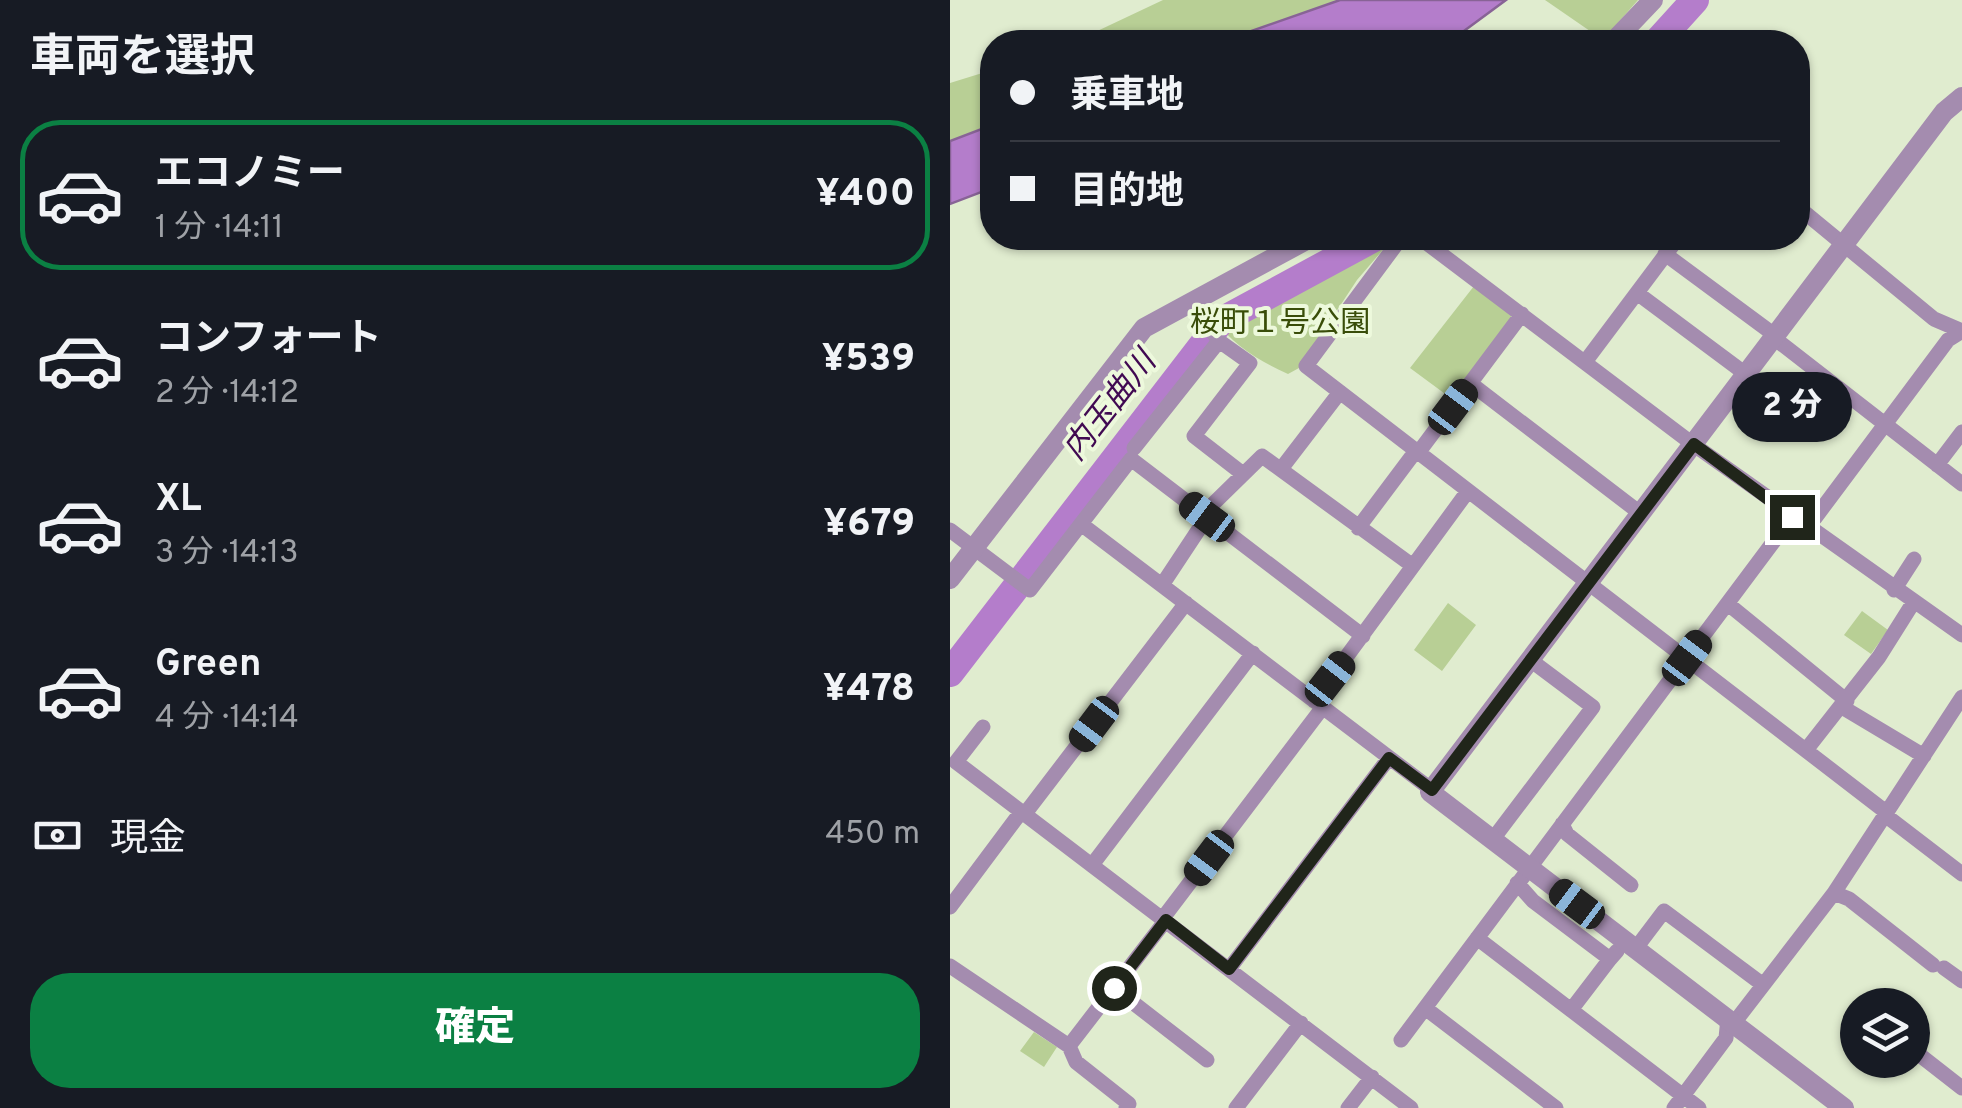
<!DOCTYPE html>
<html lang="ja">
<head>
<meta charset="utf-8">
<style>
  body { margin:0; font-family:Overpass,"Noto Sans JP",sans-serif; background:#20242c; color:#f1f3f6; height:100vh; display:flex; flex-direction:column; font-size:38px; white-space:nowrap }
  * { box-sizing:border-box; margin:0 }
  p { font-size:32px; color:#9ea1a6 }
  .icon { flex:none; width:55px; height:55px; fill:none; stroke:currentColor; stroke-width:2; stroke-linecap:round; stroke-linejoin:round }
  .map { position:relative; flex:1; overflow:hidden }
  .sheet { display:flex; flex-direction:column; background:#171b24; width:950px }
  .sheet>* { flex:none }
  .guide { position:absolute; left:30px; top:30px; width:830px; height:220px; border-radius:40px; box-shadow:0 2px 8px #0004; display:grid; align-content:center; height:220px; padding:0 30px; background:#171b24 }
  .fabs { position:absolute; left:890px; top:988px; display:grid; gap:20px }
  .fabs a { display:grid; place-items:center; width:90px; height:90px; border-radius:50%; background:#171b24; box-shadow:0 2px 8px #0004; font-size:50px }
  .end { position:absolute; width:45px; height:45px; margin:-22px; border:12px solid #20251a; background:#fff; box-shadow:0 0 0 5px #fff }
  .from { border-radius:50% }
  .bubble { position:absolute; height:70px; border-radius:35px; background:#171b24; box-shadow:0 2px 8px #0004; font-size:32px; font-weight:800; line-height:70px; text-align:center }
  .car { position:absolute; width:30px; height:60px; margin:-30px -15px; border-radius:12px; box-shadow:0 0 8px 2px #0007; background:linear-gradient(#222 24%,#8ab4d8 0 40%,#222 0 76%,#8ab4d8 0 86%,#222 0) }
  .guide b { display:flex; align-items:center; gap:35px; height:95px; font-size:38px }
  .guide b+b { border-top:2px solid #363941 }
  .guide i { width:25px; height:25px; background:#f1f3f6 }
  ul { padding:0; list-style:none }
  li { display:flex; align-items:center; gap:30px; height:150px; margin:0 20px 15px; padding:0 10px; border:5px solid transparent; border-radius:40px }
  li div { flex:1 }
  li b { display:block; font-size:38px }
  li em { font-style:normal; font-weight:800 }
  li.selected { border-color:#0b8043 }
  li>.icon { width:90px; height:90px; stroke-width:1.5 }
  h2 { padding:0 30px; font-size:45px; line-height:120px }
  .pay { display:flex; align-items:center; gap:25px; height:110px; padding:0 30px; font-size:38px }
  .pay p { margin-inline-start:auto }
  .cta { display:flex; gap:20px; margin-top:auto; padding:20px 30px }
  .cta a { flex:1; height:115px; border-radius:40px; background:#0b8043; color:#fff; font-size:40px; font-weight:800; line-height:115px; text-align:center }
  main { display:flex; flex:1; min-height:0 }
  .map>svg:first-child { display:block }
</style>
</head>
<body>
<main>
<section class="sheet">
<h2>車両を選択</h2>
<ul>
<li class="selected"><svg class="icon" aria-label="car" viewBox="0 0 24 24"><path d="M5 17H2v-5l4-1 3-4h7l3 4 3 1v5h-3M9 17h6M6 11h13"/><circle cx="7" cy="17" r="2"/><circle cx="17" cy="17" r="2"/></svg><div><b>エコノミー</b><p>1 分 · 14:11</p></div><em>¥400</em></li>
<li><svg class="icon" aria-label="car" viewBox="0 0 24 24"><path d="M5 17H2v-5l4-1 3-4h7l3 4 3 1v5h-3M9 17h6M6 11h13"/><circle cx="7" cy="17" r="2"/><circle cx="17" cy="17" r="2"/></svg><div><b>コンフォート</b><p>2 分 · 14:12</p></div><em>¥539</em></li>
<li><svg class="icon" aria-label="car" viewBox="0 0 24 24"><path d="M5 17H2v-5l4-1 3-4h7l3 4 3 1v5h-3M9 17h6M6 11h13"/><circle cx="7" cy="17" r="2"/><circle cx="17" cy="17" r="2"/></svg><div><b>XL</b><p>3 分 · 14:13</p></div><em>¥679</em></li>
<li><svg class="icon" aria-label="car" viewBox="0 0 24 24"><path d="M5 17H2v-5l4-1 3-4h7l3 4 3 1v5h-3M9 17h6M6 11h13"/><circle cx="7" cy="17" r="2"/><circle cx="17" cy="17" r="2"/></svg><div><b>Green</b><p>4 分 · 14:14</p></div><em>¥478</em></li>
</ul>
<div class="pay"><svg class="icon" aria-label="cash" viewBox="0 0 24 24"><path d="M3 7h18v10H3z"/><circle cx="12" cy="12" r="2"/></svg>現金<p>450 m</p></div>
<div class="cta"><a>確定</a></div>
</section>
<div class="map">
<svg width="1012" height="1108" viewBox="0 0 1012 1108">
  <rect width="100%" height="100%" fill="#e0eccf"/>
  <!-- green -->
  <path fill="#b8cf95" d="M213 0H392L275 42H124Z
    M595 0H688L653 40Z
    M42 70V127L0 142V83Z
    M405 238H443L407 280 349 368 338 374C309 361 283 345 264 319L265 311 349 271Z
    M524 286 561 313 562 321 502 399 460 368Z
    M498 603 526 625 492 671 464 650Z
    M912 611 938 630 921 654 894 635Z
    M84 1032 107 1047 94 1067 70 1051Z"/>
  <!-- water -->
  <path fill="#b47dcb" stroke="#886396" stroke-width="2.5" d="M390 0H556L499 42H270Z
    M42 125V188L0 204V141Z"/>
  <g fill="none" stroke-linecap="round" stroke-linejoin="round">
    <!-- river -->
    <path stroke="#b47dcb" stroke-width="28" d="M707 42 745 0
      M0 673 271 321 424 238"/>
    <!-- minor -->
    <path stroke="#a48caf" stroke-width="15" d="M848 207 984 319 1012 331
      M451 238 356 366 936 812
      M470 238 744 445 1012 635
      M715 254 826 336
      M687 293 797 375
      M241 302 269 341 300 363 244 436 293 474
      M824 338 1012 484
      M635 362 728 238
      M520 383 690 513
      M184 448 269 341
      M468 453 572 314
      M987 465 1012 432
      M331 469 390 392
      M865 518 998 340 1012 331
      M131 524 482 790
      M408 528 465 452
      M0 530 80 590 181 459 257 517 264 503 312 456 463 566
      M214 582 257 517 413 636
      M944 590 964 559
      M778 604 897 701
      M364 701 518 491
      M892 707 974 756
      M33 727 6 762 461 1108
      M856 750 929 657 963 603
      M74 815 236 603
      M935 815 1012 874
      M612 824 617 834 681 885
      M543 839 643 707 579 659
      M142 865 303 653
      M567 883 583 901 660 959 667 951
      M884 893 899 899 983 965
      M0 907 71 812
      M213 918 373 707
      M527 938 621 1010 660 959
      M686 948 714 911 812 984
      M0 966 119 1046
      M994 968 1012 981
      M279 969 439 758
      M164 988 257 1060
      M475 1008 606 1108
      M621 1010 749 1108
      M784 1023 884 893 1012 697
      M451 1040 842 517
      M962 1049 1012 1088
      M176 1108 179 1104 126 1062 119 1046 216 920
      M286 1108 351 1023
      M398 1108 422 1077
      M724 1108 776 1038 778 1018"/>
    <!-- tertiary -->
    <path stroke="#a48caf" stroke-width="20" d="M663 42 703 0
      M0 579 194 328 360 238
      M894 1108 480 792 994 112 1012 97"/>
  </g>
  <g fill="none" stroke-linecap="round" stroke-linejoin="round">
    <!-- route -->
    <path stroke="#20251a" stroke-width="12" d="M164 988 216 920 279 969 439 758 482 790 744 444 842 517"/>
  </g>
  <g text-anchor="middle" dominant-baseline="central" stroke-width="8" stroke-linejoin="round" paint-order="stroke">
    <!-- park labels -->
    <g font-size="30" fill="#394d09" stroke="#edf9dc">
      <text x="330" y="324">桜町１号公園</text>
    </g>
    <!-- water labels -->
    <g font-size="32" font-style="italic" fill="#410a52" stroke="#edf9dc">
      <text transform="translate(161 407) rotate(-52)">内玉曲川</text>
    </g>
  </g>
</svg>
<div class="fabs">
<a><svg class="icon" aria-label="layers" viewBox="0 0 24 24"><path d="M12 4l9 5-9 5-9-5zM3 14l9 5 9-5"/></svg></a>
</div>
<i class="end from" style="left:164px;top:988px"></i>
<i class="end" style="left:842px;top:517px"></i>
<div class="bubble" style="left:782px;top:372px;width:120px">2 分</div>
<i class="car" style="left:503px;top:407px;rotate:37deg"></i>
<i class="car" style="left:257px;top:517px;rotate:307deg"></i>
<i class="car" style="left:737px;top:658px;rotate:37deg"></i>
<i class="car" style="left:380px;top:679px;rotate:38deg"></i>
<i class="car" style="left:144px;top:724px;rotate:217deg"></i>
<i class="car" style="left:259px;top:858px;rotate:217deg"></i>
<i class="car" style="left:627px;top:904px;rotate:307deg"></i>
<div class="guide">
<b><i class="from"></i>乗車地</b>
<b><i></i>目的地</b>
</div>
</div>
</main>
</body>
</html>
